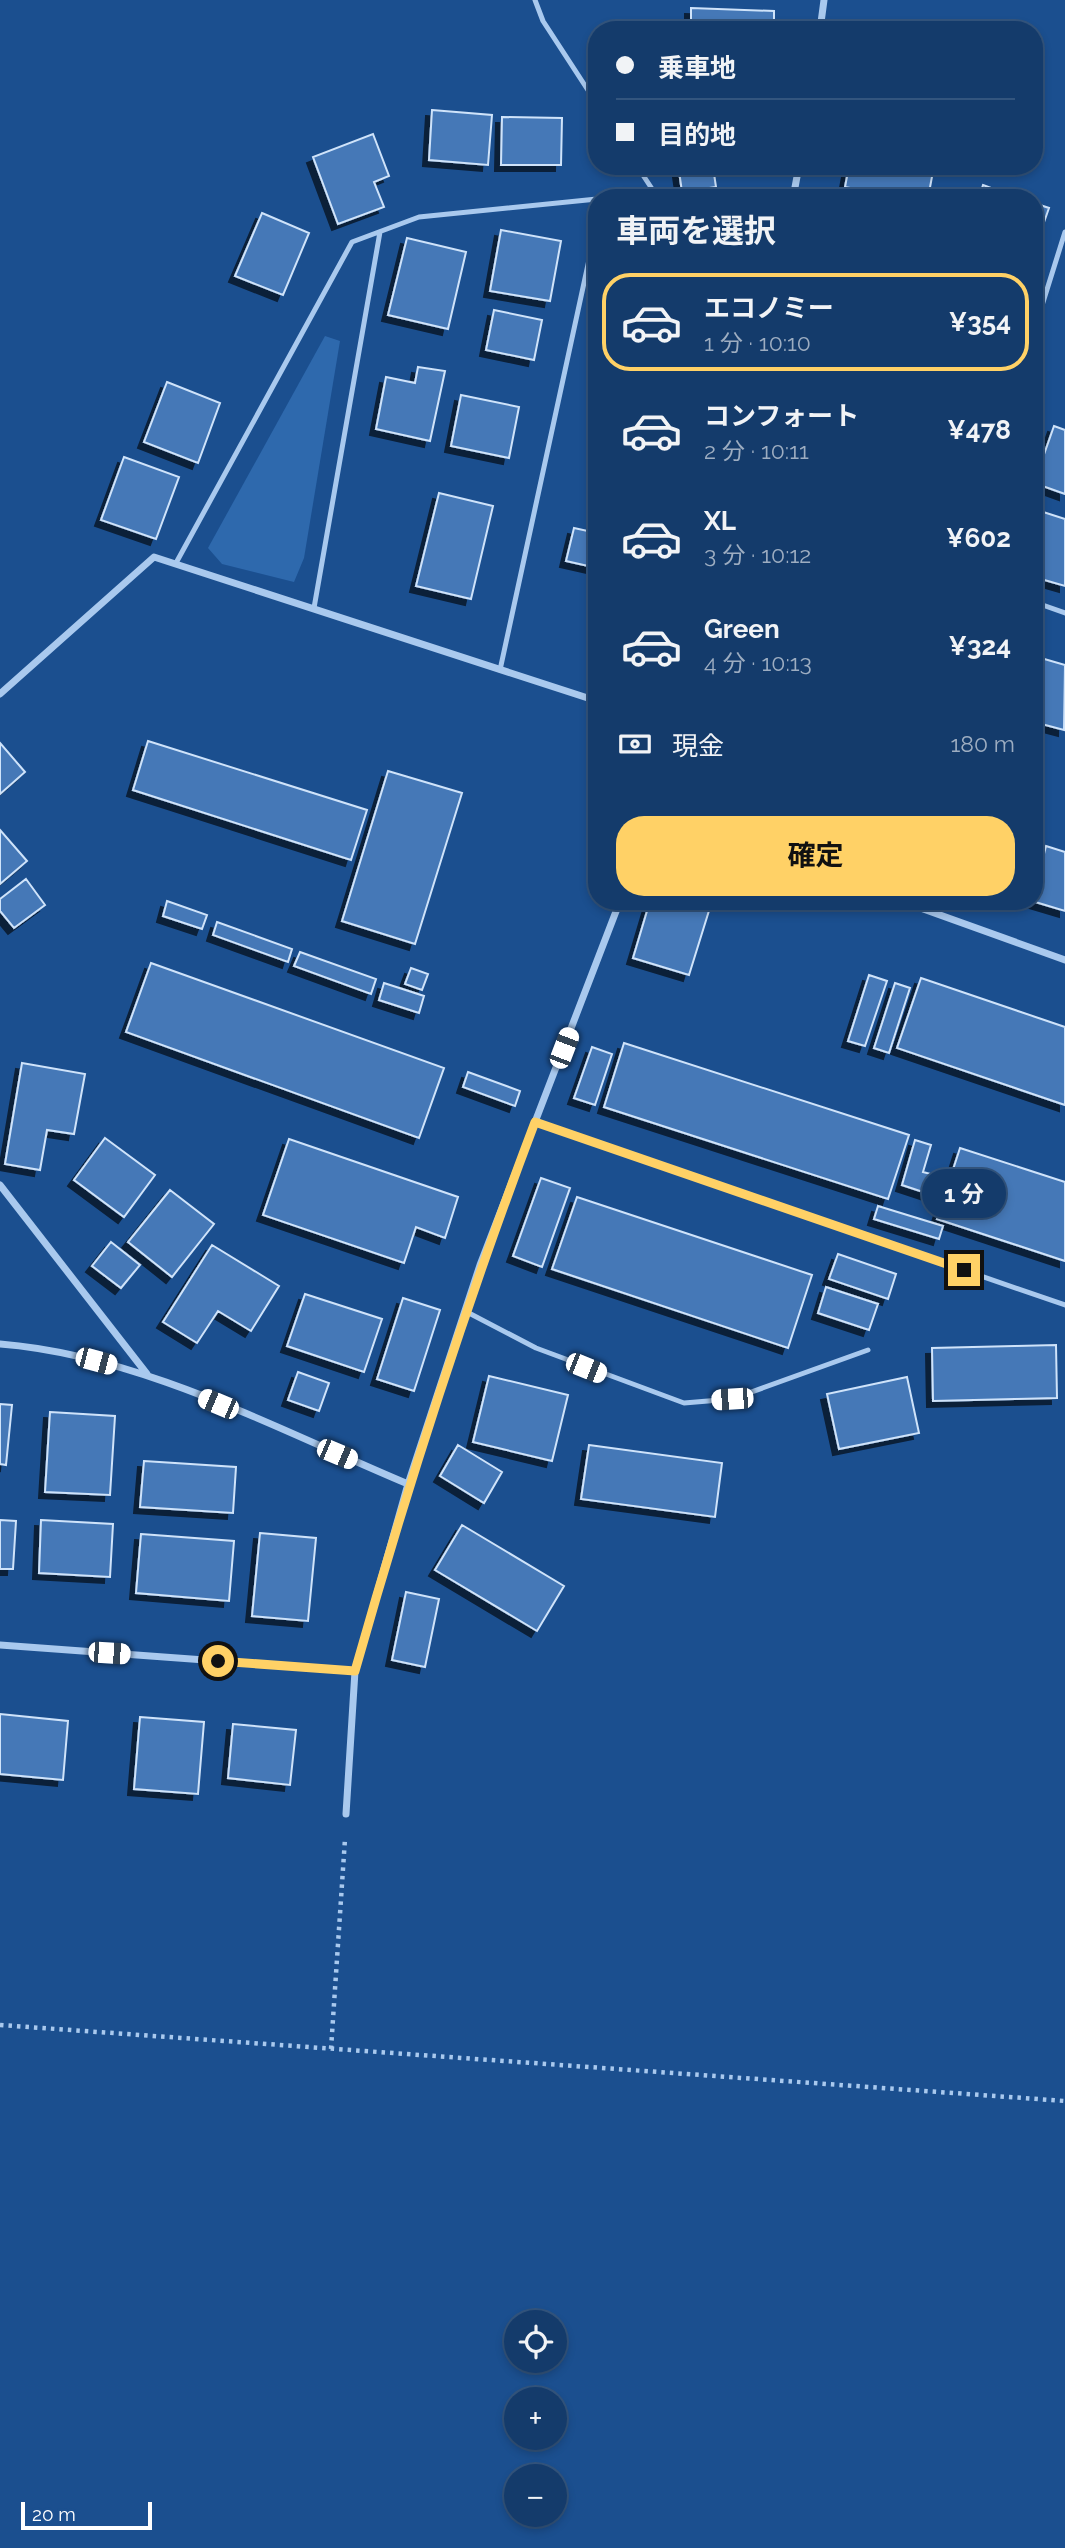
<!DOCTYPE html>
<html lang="ja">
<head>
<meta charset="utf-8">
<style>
  body { margin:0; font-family:Raleway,"Noto Sans JP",sans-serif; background:#1d4271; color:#f1f3f6; height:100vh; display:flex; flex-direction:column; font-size:26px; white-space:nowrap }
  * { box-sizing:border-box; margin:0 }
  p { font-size:23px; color:#9dadc1 }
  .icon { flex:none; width:38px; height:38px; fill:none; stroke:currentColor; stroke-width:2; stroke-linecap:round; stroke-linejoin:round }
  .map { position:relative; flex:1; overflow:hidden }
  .sheet { position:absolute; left:588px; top:189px; width:455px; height:721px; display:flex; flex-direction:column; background:#143b6b; border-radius:28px; box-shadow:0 4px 10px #0003,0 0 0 2px #33557e }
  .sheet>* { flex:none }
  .guide { position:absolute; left:588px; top:21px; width:455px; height:154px; border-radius:28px; box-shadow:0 4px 10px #0003,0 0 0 2px #33557e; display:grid; align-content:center; height:154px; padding:0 28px; background:#143b6b }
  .buttons { position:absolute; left:504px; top:2310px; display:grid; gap:14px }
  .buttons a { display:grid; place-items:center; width:63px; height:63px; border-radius:50%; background:#143b6b; box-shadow:0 4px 10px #0003,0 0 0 2px #33557e; font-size:35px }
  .scale { position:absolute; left:21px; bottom:18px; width:131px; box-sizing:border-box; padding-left:7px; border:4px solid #fff; border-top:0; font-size:19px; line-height:24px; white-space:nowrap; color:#fff; -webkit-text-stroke:5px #1b4f8f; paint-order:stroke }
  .end { position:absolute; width:32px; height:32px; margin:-16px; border:9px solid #ffd166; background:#111; box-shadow:0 0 0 4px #111 }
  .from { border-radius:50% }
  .bubble { position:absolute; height:49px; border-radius:24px; background:#143b6b; box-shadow:0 4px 10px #0003,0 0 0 2px #33557e; font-size:23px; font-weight:700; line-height:49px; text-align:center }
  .car { position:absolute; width:21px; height:42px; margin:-21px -10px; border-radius:9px; box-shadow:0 0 5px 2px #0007; background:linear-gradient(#fff 24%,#345 0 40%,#fff 0 76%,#345 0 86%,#fff 0) }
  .guide b { display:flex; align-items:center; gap:24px; height:66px; font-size:26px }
  .guide b+b { border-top:2px solid #33557e }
  .guide i { width:18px; height:18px; background:#f1f3f6 }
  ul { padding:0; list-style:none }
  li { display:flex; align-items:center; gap:21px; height:98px; margin:0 14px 10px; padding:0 14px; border:4px solid transparent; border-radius:28px }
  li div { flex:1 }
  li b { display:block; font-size:26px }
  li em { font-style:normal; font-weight:700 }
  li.selected { border-color:#ffd166 }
  li>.icon { width:63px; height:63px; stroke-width:1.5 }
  h2 { padding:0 28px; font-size:32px; line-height:84px }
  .pay { display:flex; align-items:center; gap:18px; height:77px; padding:0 28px; font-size:26px }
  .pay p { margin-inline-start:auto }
  .button { display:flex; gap:14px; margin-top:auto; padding:14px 28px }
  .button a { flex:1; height:80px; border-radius:28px; background:#ffd166; color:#111; font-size:28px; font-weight:700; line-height:80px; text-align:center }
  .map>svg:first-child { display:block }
</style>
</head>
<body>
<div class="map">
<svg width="1065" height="2548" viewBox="0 0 1065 2548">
  <defs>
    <filter id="shadow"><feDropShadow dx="-6" dy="6" stdDeviation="0" flood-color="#0009"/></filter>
  </defs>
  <rect width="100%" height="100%" fill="#1b4f8f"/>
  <!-- green -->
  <path fill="#2e69ad" d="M325 336 340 341 304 558 294 582 222 564 208 548Z"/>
  <!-- building -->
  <path fill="#4478b7" stroke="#cfe3fa" stroke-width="2" filter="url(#shadow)" d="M691 8 774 11V30H691Z
    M432 110 492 115 488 165 429 160Z
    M502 117 562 118 561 165H501Z
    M373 134 389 176 374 182 384 207 338 224 313 157Z
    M849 166H934L928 198H903L845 187Z
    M713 167 716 187 682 192 679 171Z
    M983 185 1018 198H979Z
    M1034 203 1049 208 1034 251Z
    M262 213 309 233 283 295 235 276Z
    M501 230 561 241 550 301 490 291Z
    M407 238 466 252 448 329 388 315Z
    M494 310 542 320 534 360 486 350Z
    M418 367 445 371 430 441 376 429 386 377 415 383Z
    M167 382 220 403 198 463 144 442Z
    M461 395 519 407 509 458 451 446Z
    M1054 426 1065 430V494L1034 483Z
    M124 457 179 477 156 539 101 520Z
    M439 493 493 506 471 599 416 586Z
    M1037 510 1065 519V586L1034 577Z
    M574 528 597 533V568L566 561Z
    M1034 656 1065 665 1064 730 1034 722Z
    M148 741 367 810 351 860 133 790Z
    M0 743 25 772 0 794Z
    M388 771 462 793 415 944 342 921Z
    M0 830 27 861 0 884Z
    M1046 846 1065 852V911L1032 901Z
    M26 879 45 905 14 928 0 911V899Z
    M167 901 207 915 202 929 163 916Z
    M650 901H712L689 975 633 958Z
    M217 922 292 949 288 962 213 935Z
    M300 952 376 979 371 994 294 966Z
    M151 963 444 1068 419 1138 126 1032Z
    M411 968 428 974 422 990 405 984Z
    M869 975 887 981 865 1046 848 1041Z
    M921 978 1065 1027V1105L897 1048Z
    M384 983 424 996 419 1013 379 1000Z
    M895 983 910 988 889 1053 874 1048Z
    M624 1043 909 1135 888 1199 604 1107Z
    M592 1047 612 1054 595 1105 574 1098Z
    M22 1063 85 1074 74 1134 47 1130 40 1170 5 1164Z
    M468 1072 520 1091 515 1106 463 1087Z
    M105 1138 155 1175 124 1217 74 1180Z
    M289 1139 458 1197 445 1238 416 1227 404 1263 263 1215Z
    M915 1140 931 1145 923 1172 938 1176 932 1195 902 1185Z
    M960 1148 1065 1182V1261L937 1219Z
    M541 1178 570 1188 542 1267 513 1256Z
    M170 1190 214 1224 172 1277 128 1242Z
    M577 1197 812 1275 788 1348 552 1269Z
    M878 1206 943 1226 939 1239 874 1219Z
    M111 1242 140 1265 121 1288 92 1266Z
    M212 1245 279 1286 251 1331 218 1311 197 1343 163 1322Z
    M838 1254 896 1274 888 1299 829 1279Z
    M826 1287 878 1304 869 1330 818 1313Z
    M305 1294 382 1319 364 1372 287 1346Z
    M403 1298 440 1310 414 1391 377 1379Z
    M1056 1345 1057 1398 933 1401 932 1348Z
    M298 1372 329 1383 319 1411 288 1400Z
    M489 1376 568 1395 552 1461 473 1442Z
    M907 1377 919 1433 839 1449 827 1394Z
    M0 1404 12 1405 6 1465 0 1464Z
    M50 1412 115 1416 110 1495 45 1492Z
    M458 1445 502 1472 484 1503 440 1476Z
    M589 1445 722 1463 715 1517 581 1499Z
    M144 1461 236 1467 233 1513 140 1507Z
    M0 1520 16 1521 13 1569H0Z
    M41 1520 113 1524 110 1577 39 1573Z
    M462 1525 564 1586 537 1631 435 1570Z
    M260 1533 316 1538 308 1621 252 1616Z
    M141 1534 234 1541 229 1601 136 1593Z
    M406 1592 439 1599 425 1667 392 1660Z
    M0 1714 68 1721 63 1780 0 1774Z
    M140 1717 204 1722 198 1794 134 1789Z
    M233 1724 296 1730 290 1785 228 1778Z"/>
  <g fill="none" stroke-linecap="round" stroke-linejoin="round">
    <!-- path -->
    <path stroke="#a9c9ee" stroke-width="4.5" stroke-dasharray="3.5 5" stroke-linecap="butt" d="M0 2025 1065 2101
      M331 2049 345 1839"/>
    <!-- lane -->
    <path stroke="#a9c9ee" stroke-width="5" d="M535 0 543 21 597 104
      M637 166 658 198
      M611 198 655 193
      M1034 331 1065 232
      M176 563 352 242 419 217 597 199
      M1034 602 1065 613
      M314 608 380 232
      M500 670 597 223
      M535 1122 1065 1305
      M465 1311 536 1348 684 1403 732 1399 868 1350"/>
    <!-- street -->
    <path stroke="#a9c9ee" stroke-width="7" d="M820 30 824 0
      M793 198 799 166
      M0 694 154 557 597 701
      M901 901 1065 960
      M0 1185 147 1374
      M0 1344C140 1355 279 1430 408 1484
      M0 1645 355 1671
      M346 1814 355 1671 408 1484 480 1265 620 901"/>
  </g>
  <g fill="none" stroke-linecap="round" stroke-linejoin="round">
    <!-- route -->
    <path stroke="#ffd166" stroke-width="9" d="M218 1661 355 1671C408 1484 466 1304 535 1122L964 1270"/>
  </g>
</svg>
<div class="buttons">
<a><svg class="icon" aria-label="locate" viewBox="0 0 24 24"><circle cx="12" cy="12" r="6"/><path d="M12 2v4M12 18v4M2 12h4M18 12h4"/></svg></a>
<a>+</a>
<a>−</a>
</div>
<div class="scale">20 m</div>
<i class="end from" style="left:218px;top:1661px"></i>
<i class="end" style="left:964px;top:1270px"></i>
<div class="bubble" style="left:922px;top:1169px;width:84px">1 分</div>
<i class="car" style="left:564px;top:1048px;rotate:21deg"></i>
<i class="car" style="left:96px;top:1361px;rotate:105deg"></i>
<i class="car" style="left:586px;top:1368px;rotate:112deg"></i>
<i class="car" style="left:732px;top:1399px;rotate:266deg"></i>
<i class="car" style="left:218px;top:1404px;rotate:293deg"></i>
<i class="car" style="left:337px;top:1454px;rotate:113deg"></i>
<i class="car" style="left:109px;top:1653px;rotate:94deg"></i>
<div class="guide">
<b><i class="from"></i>乗車地</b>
<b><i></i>目的地</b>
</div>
<section class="sheet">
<h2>車両を選択</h2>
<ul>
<li class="selected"><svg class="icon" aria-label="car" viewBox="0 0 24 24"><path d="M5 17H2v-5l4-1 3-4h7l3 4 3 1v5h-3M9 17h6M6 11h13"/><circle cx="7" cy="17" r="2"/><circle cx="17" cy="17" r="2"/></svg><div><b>エコノミー</b><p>1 分 · 10:10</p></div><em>¥354</em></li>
<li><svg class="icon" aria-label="car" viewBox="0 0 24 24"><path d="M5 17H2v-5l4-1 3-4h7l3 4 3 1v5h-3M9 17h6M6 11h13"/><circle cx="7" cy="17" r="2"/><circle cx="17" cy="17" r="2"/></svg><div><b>コンフォート</b><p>2 分 · 10:11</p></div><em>¥478</em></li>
<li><svg class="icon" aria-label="car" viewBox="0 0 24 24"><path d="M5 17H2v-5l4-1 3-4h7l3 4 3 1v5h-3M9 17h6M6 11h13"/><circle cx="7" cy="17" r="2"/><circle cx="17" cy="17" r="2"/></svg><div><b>XL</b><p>3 分 · 10:12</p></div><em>¥602</em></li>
<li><svg class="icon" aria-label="car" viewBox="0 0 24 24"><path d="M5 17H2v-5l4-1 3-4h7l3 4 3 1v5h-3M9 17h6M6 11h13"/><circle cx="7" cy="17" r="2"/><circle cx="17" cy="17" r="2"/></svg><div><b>Green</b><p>4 分 · 10:13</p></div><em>¥324</em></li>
</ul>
<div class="pay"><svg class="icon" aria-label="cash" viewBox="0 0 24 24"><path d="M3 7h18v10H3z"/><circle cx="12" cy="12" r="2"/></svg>現金<p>180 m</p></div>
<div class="button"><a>確定</a></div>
</section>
</div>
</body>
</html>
